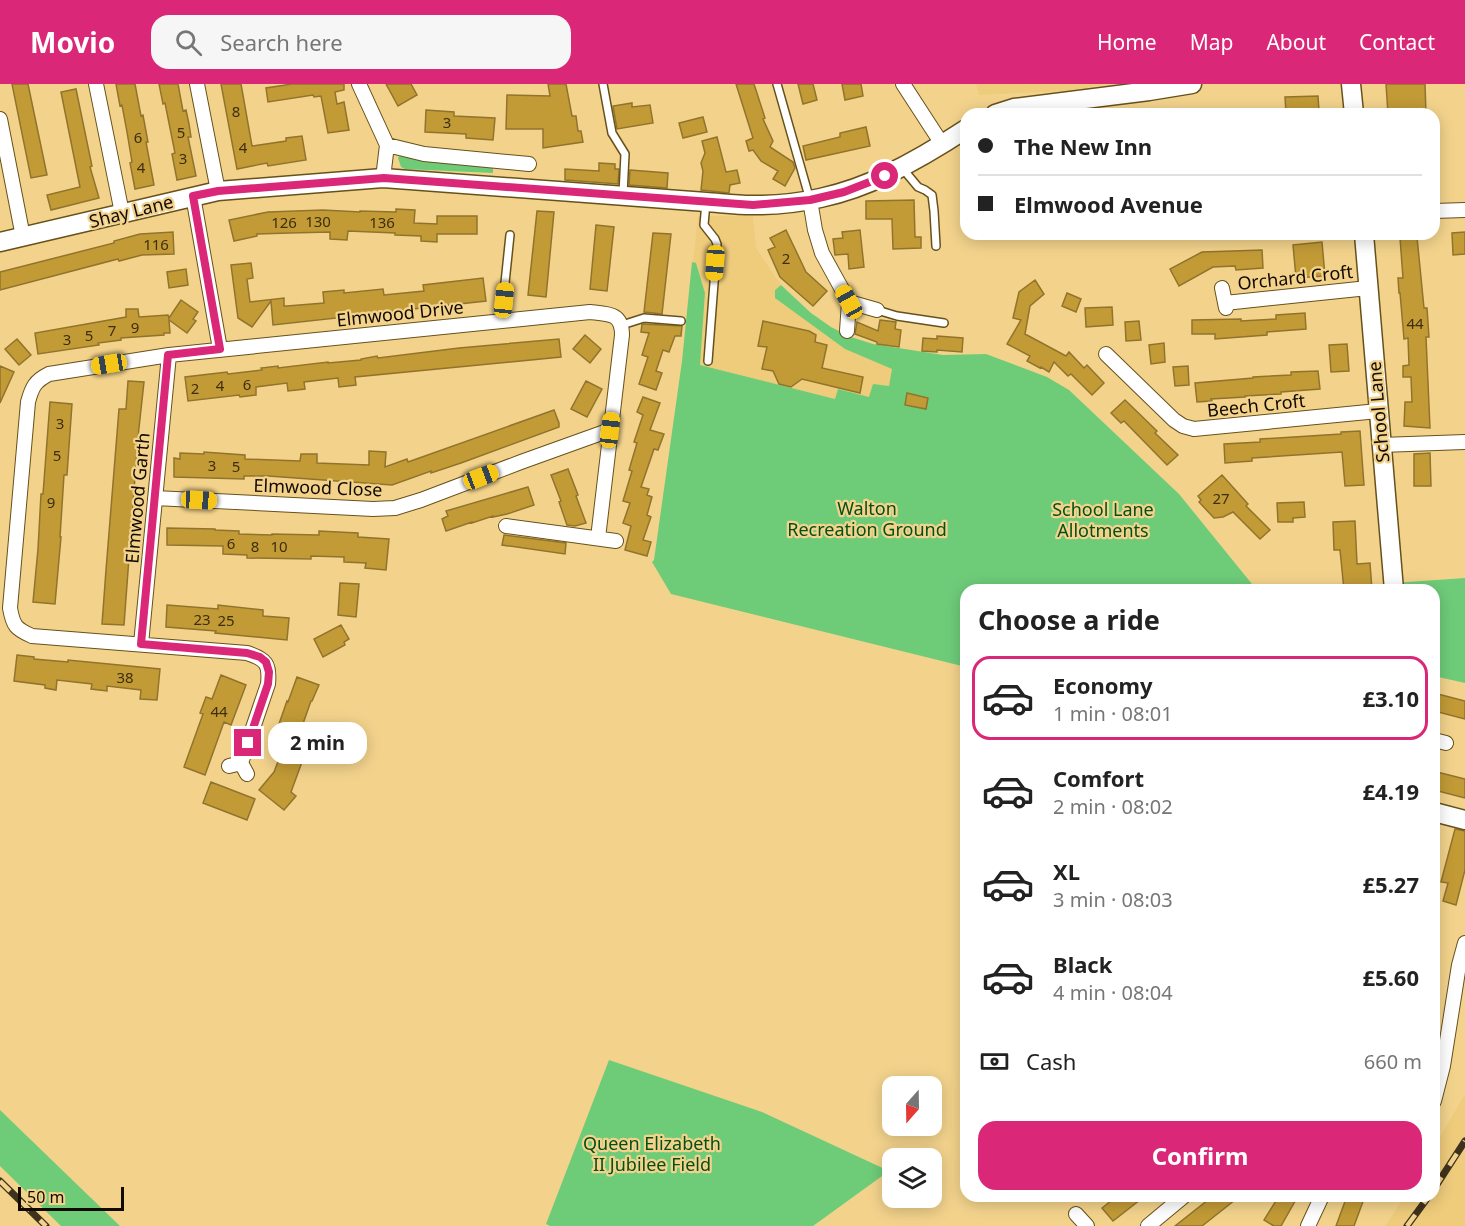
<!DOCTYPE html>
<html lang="en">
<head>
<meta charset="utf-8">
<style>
  body { margin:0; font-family:"Noto Sans",sans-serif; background:#f6f6f6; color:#222; height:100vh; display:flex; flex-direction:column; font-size:22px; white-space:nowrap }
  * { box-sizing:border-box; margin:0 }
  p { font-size:20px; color:#767676 }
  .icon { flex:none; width:33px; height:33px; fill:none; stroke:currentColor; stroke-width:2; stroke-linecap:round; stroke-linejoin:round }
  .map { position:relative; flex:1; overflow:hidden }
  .side { position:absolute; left:960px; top:500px; width:480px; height:618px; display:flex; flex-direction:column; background:#fff; border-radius:18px; box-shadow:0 3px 15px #0003 }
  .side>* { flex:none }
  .top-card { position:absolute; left:960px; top:24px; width:480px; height:132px; border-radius:18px; box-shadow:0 3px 15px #0003; display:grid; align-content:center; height:132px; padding:0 18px; background:#fff }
  .needle { width:39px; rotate:200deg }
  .controls { position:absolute; left:882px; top:992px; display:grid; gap:12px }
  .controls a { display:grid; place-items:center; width:60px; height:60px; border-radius:12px; background:#fff; box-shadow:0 3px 15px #0003; font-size:30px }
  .scale { position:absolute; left:18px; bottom:15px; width:106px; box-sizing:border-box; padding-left:6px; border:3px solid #120a00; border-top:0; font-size:16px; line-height:21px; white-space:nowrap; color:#120a00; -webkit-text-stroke:4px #f3d38c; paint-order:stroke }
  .end { position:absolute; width:27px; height:27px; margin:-14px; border:8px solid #db2777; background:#fff; box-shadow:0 0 0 3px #fff }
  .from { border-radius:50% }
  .bubble { position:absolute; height:42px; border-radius:18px; background:#fff; box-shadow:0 3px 15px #0003; font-size:20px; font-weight:700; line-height:42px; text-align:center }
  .car { position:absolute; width:18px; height:36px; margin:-18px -9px; border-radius:8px; box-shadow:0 0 4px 2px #0007; background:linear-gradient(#f5c518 24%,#345 0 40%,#f5c518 0 76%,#345 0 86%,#f5c518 0) }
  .top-card b { display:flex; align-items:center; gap:21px; height:57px; font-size:22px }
  .top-card b+b { border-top:2px solid #e0e0e0 }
  .top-card i { width:15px; height:15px; background:#222 }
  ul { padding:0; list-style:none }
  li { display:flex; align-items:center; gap:18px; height:84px; margin:0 12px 9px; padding:0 6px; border:3px solid transparent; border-radius:18px }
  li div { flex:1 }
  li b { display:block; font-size:22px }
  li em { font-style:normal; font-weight:700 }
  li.selected { border-color:#db2777 }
  li>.icon { width:54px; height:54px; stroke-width:1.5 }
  h2 { padding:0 18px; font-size:27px; line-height:72px }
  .pay { display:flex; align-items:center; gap:15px; height:66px; padding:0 18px; font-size:22px }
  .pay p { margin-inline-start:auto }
  .action { display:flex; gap:12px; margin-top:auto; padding:12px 18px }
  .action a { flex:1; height:69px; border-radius:18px; background:#db2777; color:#fff; font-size:24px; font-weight:700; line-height:69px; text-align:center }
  header { display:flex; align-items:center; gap:36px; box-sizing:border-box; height:84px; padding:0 30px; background:#db2777; color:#fff }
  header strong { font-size:28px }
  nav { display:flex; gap:33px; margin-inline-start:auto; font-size:21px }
  .search { width:420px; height:54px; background:#f6f6f6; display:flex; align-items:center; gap:15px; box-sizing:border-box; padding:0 21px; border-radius:18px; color:#767676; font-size:22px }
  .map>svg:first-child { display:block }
</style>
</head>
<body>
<header>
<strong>Movio</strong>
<div class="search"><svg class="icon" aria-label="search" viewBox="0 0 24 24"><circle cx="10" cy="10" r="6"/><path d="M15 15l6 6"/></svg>Search here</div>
<nav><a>Home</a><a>Map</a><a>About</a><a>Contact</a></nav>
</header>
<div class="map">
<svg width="1465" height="1142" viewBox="0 0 1465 1142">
  <rect width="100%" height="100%" fill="#f3d38c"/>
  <!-- built -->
  <path fill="#efcc7c" d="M976 0H1107L1067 7 979 11Z
    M698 132H753L756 164 781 201 775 206 845 265 893 285 889 303 870 313 835 315 700 281 705 209 693 178Z
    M1465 1010V1142H1385L1405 1112H1434V1063Z"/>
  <!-- green -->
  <path fill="#6ecc79" d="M400 71 493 82V89L405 85 401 83 398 74Z
    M692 178 696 179 705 209 700 281 835 315 838 305 869 313 873 300 889 302 892 285 845 265 775 214V206L781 201 811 229 831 243 851 253 873 260 943 271 986 270 1047 293 1069 306 1179 410 1256 505 966 506V583L671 510 652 478 654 476 682 277Z
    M1465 494V599L1434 592V506L1394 505 1393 499Z
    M609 976 762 1028 889 1087 813 1142H550L546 1140Z
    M0 1026 120 1142H61L0 1082Z"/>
  <!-- building -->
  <path fill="#c29b37" stroke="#91742c" stroke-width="1.5" d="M12 0H28L47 91 31 94Z
    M116 0H135L141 32 143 31 148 58H146L154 101 135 105 130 79 132 78 127 48 122 21 120 22Z
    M159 0H178L183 27 186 26 189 40 191 53H188L196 92 177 96 172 70 175 69 165 19 163 20Z
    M221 0H241L252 62 286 57V54L302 52 306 76 268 82 267 79 237 85Z
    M292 0H344V6L335 8 337 20 344 18 349 46 328 49 321 12 314 13 313 11 268 18 266 4Z
    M386 0H411L417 11 398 22Z
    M548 0H566L572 32H576L578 47H581L583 58 543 64V45H506L507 11 550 12Z
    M736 0H754L765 34 763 35 773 57 770 63 793 78 795 84 785 102 773 95 778 87 761 77 753 66 749 67 746 57 753 54Z
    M798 0H813L817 16 803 20Z
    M842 0H861L863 12 845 16Z
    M1386 0H1425L1426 30H1388Z
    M76 5 92 82 90 83 99 114 51 126 47 111 80 103 61 8Z
    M1318 12 1319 27 1314 28V30H1299V28L1286 29 1285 13Z
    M632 19V23L650 21 653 39 617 45 613 22Z
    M426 26 454 28V32L495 34 493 56 466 54V50L425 48Z
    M703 33 707 48 683 54 679 39Z
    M866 43 870 62 806 76 803 62 840 53V49Z
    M717 53 726 88 737 86 740 99 730 101 729 109 701 106 703 87 701 79 705 69 702 57Z
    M599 79 615 80V85H619L618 100 565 96V85L599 87Z
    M630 86 668 89 667 104 629 101Z
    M914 116 915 153H921V164L893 165 892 135H866V117Z
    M396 125 415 126 414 139 437 140V132H477V150H437V158L421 157V152L395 151V149L348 147 347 156 330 155V148L290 149 257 150V152L234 157 229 136 268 128 323 126 360 128V127L396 128Z
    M537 127 554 128 546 213 528 211Z
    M596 141 614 143 607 207 590 205Z
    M786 146 806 188 827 207 813 222 780 193 768 166 775 163 770 154Z
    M860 146 864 183 849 185 848 170 835 171 833 155 843 154 842 148Z
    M173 148 174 170 142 171 119 177 118 175 0 206V188L114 159V157L140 150Z
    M1465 148V170L1453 171 1452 149Z
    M653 149 671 150 662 230 644 228Z
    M1417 153 1424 224H1427L1429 253H1426L1430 344 1404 342 1405 318H1412L1411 293H1403V282L1409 281 1408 254 1404 255 1400 209H1399L1398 194H1403L1400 154Z
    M1322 158 1325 192 1296 194 1293 161Z
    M1262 166 1263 184 1236 186 1235 182 1213 183 1179 202 1170 185 1202 168Z
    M251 179 253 194 247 195 250 218 284 214V222H287L324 219 323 208 344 206V209L383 205 384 211 424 207 423 201 483 194 486 217 386 228V230L370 232 345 234V233L273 241 271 217 252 243 238 234 231 181Z
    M186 185 188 201 169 204 167 188Z
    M1035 196 1044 210 1030 222 1025 250 1066 272 1069 268 1084 284 1087 281 1104 299 1092 311 1071 290 1068 292 1054 278 1049 288 1041 283 1040 284 1027 277 1030 272 1007 260 1021 236 1013 234 1019 208Z
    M1067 209 1081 215 1076 228 1062 222Z
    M181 216 198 228 193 235 196 237 187 249 169 236 170 249H164V251L121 254V256L98 259 99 261 38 270 35 249 126 233V225H138L139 233 168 231 169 234Z
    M1112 223 1113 241 1086 243 1085 224Z
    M1305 229 1306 245 1267 248V251L1215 255V250H1192V236L1241 235V237L1276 235V231Z
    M880 236 896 238 895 245 901 246 899 263 877 260V258L855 250 857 238 878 247Z
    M763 237 809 247 816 251 815 258 827 261 822 284 863 293 860 309 802 295 791 303 779 300 773 287 762 285 767 263 758 262Z
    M1139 237 1141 256 1126 257 1125 238Z
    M642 240 682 242 681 252H675L669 268 663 266 656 287 662 289 656 306 639 300 648 273 642 271 649 249 641 248Z
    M585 251 601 265 590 279 573 265Z
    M937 252 963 254 962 268 937 266V268L922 267 923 254 937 255Z
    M17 255 31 271 19 281 5 265Z
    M559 255 561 273 355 293 356 301 339 303 338 294 304 298 305 305 288 307 287 299 256 303V311L240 313 239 311 188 317 185 293 227 288 228 290 262 286 261 284 278 282V284L328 278V279L361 276V275L377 272 378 274 459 264Z
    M1164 259 1165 278 1151 280 1149 261Z
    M1347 260 1349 287 1331 288 1329 261Z
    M0 282 14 288 0 319Z
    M1188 282 1189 301 1175 302 1173 283Z
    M1318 287 1320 305 1281 308V310L1245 312V313L1211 315 1212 317 1197 318 1195 299 1253 294V293L1291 291V288Z
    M128 297 144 298 138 353 124 541 102 540 106 486 119 325H126Z
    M586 297 602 305 587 333 571 325Z
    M907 309 928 314 926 325 905 321Z
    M643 313 660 319 650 346 664 350 658 366 654 365 641 403 649 405 647 411 652 413 647 431 651 433 643 456 651 458 647 472 625 466 631 442 623 439 630 419 623 417 632 387 629 386 637 359 634 358 643 331 637 328Z
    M1125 316 1157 347 1155 349 1178 371 1167 381 1124 337 1121 339 1111 329Z
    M50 318 72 320 67 391H64L60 453H61L55 520 33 518 38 465 41 410H43Z
    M554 326 559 339V343L461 379 431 389V387L392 401 268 392H244V395L174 393V374L180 375V369L204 370V368L245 371V375L300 377 301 370H317V379L369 381V367L386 368 385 383 407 375 408 378Z
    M1360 347 1364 401 1345 402 1342 368 1252 374V377L1225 379 1224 360 1260 358V355L1341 350V348Z
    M1430 369 1431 402H1414V370Z
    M568 385 578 411 576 412 586 439 575 442 567 441 559 418 561 417 551 391Z
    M1222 391 1248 420 1246 422 1270 446 1260 455 1233 428 1223 433 1214 434 1199 418 1201 416 1198 412Z
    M528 403 534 421 507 430 493 433V432L472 439V438L446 447 442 435 448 432 446 427Z
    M1304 418 1305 433 1293 434V438H1278L1277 419Z
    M1355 437 1357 480 1370 479 1372 506H1344L1340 466H1334L1333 438Z
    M167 444 215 445V446L239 447V450L272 451V450L319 451V447L358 449V453L389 455 386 486 365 484 366 479 344 478V473L311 472V475L247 474V471L223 470V462L167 461Z
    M504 451 566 459 565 470 502 461Z
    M340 499 359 500 356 533 338 531Z
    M167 521 218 525V521L263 526V532L289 534 287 556 215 549 216 547 166 543Z
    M341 541 349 555 344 558 345 561 323 573 314 555Z
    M17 571 34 573V575L68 578V576L160 585 157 616 140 615 141 606 107 602V607L91 605 92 600 57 596 56 606 45 604V601L14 597Z
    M221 591 246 601 231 641 224 638 205 691 184 683 203 630 200 629 206 613 212 615Z
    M297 593 319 601 312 617H311L293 668 272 660 287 617 288 618Z
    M1434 609 1465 617V635L1434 627Z
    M281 670 302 678 291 708 296 712 284 726 259 706 274 688Z
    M1437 688 1465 695V714L1434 706Z
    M211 698 255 715 247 736 203 719Z
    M1455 745 1465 747V786L1456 821 1443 817 1448 799 1441 798Z
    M1117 1112H1145L1113 1137 1102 1124Z
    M1213 1112H1240L1202 1142H1175Z
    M1279 1112H1298L1281 1142H1274L1264 1136Z
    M1347 1112H1365L1354 1142H1336Z"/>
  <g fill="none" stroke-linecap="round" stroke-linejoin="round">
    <defs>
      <path id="lane" d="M603 0 612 49 625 70 623 110
        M777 0 810 116
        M903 85 918 103 925 106 932 111 934 127 936 162
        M706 118 704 141 715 155 717 160 708 277
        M877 226 897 232 944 239
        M501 237 510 151
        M622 241 644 234 681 237"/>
      <path id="street" d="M96 0 122 129
        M197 0 218 107
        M359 0 387 61 383 94
        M903 0 942 60
        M0 35 23 153
        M387 61 424 70 529 80
        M193 112 220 265
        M810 116 815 146 822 169 849 218
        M1434 127 1465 126
        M1222 204 1226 224
        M1225 219 1368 204
        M847 247 849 218 877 226
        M1106 270 1174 336 1183 342 1194 345 1378 327
        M1381 361 1465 358
        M155 414 373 425 395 424 421 416 521 378 610 346
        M506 442 616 457
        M141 560 169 271
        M1434 656 1446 659
        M241 679 268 600C270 580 266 575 247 569L32 552C16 545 13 542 10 524L28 318C32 303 35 297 49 290L169 271 590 228C609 230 622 229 622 251L598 454
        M229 682 241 679 247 690
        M1434 1017 1443 982 1459 881 1465 859
        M1076 1130 1087 1142
        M1148 1142 1184 1112
        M1308 1142 1322 1112"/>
      <path id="secondary" d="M1351 0 1354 30
        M995 30 1014 24 1149 7 1192 0
        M1364 150 1394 506
        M0 158 218 107 383 94 706 118C721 119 736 121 752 121 797 122 846 111 886 91 913 78 940 62 966 45
        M1434 728 1465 736"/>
    </defs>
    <!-- lane casing -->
    <use href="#lane" stroke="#67511b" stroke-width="10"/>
    <!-- street casing -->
    <use href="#street" stroke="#67511b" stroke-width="16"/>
    <!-- secondary casing -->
    <use href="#secondary" stroke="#67511b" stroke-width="21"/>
    <!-- lane -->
    <use href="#lane" stroke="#fff" stroke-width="7"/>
    <!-- street -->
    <use href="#street" stroke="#fff" stroke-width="14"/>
    <!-- secondary -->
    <use href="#secondary" stroke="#fff" stroke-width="18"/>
    <defs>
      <path id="rail" d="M0 1097 46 1142
        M1434 1105 1465 1057
        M1407 1142 1429 1112"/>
    </defs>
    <!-- rail casing -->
    <use href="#rail" stroke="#3f321c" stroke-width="7"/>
    <!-- rail -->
    <use href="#rail" stroke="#f3d38c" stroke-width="4.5" stroke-dasharray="14" stroke-linecap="butt"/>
  </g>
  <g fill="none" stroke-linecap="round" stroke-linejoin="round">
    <!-- route -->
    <path stroke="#db2777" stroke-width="8" d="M248 659 268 600 269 588 266 578 260 573 247 569 141 560 168 271 220 265 193 112 218 107 384 94 753 121 810 116 844 108 885 92"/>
  </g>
  <g text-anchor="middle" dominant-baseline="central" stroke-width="4.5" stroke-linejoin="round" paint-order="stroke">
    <!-- number labels -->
    <g font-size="15" fill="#3e2e0e">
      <text x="236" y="27">8</text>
      <text x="447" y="38">3</text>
      <text x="181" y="48">5</text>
      <text x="138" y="53">6</text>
      <text x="243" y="63">4</text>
      <text x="183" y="74">3</text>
      <text x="141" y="83">4</text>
      <text x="318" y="137">130</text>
      <text x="284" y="138">126</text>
      <text x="382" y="138">136</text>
      <text x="156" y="160">116</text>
      <text x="786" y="174">2</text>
      <text x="1415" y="239">44</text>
      <text x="135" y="243">9</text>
      <text x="112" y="246">7</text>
      <text x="89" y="251">5</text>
      <text x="67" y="255">3</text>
      <text x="247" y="300">6</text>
      <text x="220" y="301">4</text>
      <text x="195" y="304">2</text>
      <text x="60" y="339">3</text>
      <text x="57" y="371">5</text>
      <text x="212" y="381">3</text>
      <text x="236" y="382">5</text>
      <text x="1221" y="414">27</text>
      <text x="51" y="418">9</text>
      <text x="231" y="459">6</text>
      <text x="255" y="462">8</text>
      <text x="279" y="462">10</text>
      <text x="202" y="535">23</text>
      <text x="226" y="536">25</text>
      <text x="125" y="593">38</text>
      <text x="219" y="627">44</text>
    </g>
    <!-- street labels -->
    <g font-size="18" fill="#120a00" stroke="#f3d38c">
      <text transform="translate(131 127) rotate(-14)">Shay Lane</text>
      <text transform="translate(1295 193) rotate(-6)">Orchard Croft</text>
      <text transform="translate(400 229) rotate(-6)">Elmwood Drive</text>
      <text transform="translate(1256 321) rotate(-6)">Beech Croft</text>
      <text transform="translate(1378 328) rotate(-95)">School Lane</text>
      <text transform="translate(318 403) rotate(2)">Elmwood Close</text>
      <text transform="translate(137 414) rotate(-85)">Elmwood Garth</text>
    </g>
    <!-- park labels -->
    <g font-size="18" fill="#034f17" stroke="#f3d38c">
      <text x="867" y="424">Walton<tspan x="867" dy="21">Recreation Ground</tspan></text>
      <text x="1103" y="425">School Lane<tspan x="1103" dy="21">Allotments</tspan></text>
      <text x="652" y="1059">Queen Elizabeth<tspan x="652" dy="21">II Jubilee Field</tspan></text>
    </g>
  </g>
</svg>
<div class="controls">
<a><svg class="needle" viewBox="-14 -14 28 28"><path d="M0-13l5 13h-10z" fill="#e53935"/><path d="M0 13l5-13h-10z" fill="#767676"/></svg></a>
<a><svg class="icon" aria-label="layers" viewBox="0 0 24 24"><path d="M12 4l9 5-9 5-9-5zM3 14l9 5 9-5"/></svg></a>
</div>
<div class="scale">50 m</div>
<i class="end from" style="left:885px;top:92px"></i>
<i class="end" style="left:248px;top:659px"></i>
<div class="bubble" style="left:268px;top:638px;width:99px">2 min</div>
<i class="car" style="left:715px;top:179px;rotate:184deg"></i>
<i class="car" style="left:504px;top:216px;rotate:6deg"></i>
<i class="car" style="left:849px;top:218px;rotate:331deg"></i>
<i class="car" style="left:109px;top:280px;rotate:261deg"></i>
<i class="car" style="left:610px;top:346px;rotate:7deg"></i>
<i class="car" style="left:481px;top:393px;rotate:69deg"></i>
<i class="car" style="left:199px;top:416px;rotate:93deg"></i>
<div class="top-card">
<b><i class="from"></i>The New Inn</b>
<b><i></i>Elmwood Avenue</b>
</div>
<section class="side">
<h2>Choose a ride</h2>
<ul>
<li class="selected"><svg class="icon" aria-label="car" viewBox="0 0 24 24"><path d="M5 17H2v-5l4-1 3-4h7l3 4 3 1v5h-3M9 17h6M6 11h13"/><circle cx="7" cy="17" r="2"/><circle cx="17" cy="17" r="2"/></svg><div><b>Economy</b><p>1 min · 08:01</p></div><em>£3.10</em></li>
<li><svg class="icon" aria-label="car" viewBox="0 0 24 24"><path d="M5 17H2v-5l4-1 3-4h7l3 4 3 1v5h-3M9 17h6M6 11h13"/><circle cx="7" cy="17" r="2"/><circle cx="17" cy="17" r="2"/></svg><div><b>Comfort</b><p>2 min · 08:02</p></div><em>£4.19</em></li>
<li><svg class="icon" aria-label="car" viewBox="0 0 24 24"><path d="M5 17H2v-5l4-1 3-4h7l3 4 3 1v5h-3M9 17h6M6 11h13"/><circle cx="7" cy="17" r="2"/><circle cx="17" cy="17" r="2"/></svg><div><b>XL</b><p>3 min · 08:03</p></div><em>£5.27</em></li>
<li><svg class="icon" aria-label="car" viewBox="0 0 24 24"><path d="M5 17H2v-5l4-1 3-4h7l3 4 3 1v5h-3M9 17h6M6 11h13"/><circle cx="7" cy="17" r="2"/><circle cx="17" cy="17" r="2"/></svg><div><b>Black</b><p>4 min · 08:04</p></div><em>£5.60</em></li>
</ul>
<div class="pay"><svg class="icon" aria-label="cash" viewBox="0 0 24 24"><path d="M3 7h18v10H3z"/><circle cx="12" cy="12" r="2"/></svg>Cash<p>660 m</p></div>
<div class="action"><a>Confirm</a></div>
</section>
</div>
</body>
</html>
